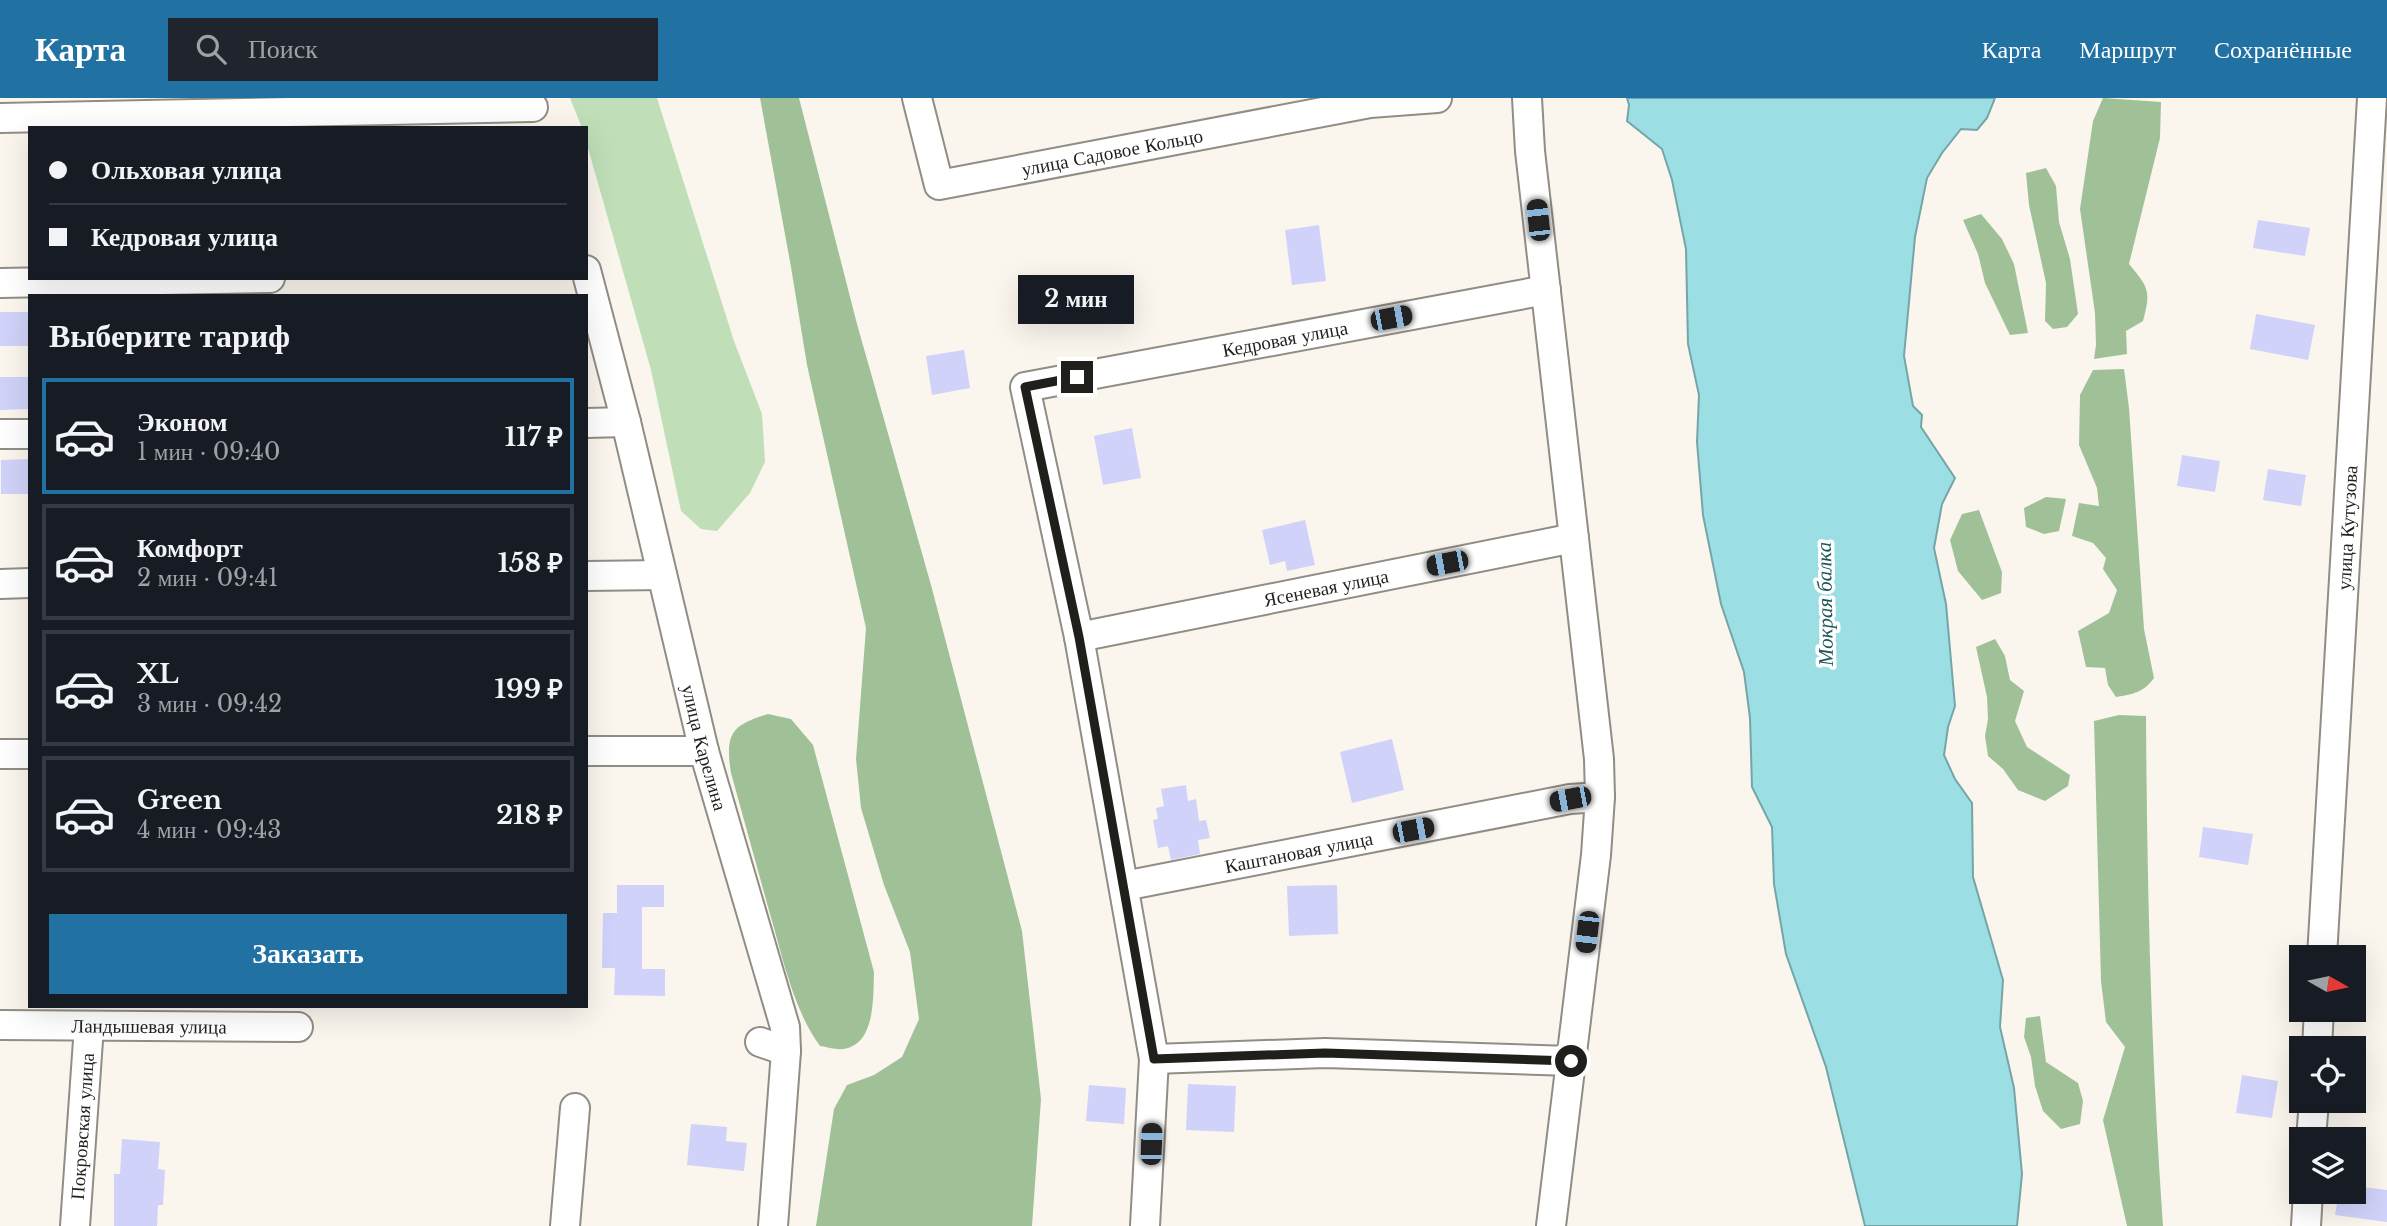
<!DOCTYPE html>
<html lang="ru">
<head>
<meta charset="utf-8">
<style>
  body { margin:0; font-family:"Libre Baskerville",serif; background:#20242c; color:#f1f3f6; height:100vh; display:flex; flex-direction:column; font-size:26px; white-space:nowrap }
  * { box-sizing:border-box; margin:0 }
  p { font-size:23px; color:#9ea1a6 }
  .icon { flex:none; width:38px; height:38px; fill:none; stroke:currentColor; stroke-width:2; stroke-linecap:round; stroke-linejoin:round }
  .map { position:relative; flex:1; overflow:hidden }
  .panel { position:absolute; left:28px; top:196px; width:560px; height:714px; display:flex; flex-direction:column; background:#171b24; border-radius:0px; box-shadow:0 7px 28px #0002 }
  .panel>* { flex:none }
  .banner { position:absolute; left:28px; top:28px; width:560px; height:154px; border-radius:0px; box-shadow:0 7px 28px #0002; display:grid; align-content:center; height:154px; padding:0 21px; background:#171b24 }
  .needle { width:46px; rotate:99deg }
  .buttons { position:absolute; left:2289px; top:847px; display:grid; gap:14px }
  .buttons a { display:grid; place-items:center; width:77px; height:77px; border-radius:0px; background:#171b24; box-shadow:0 7px 28px #0002; font-size:35px }
  .end { position:absolute; width:32px; height:32px; margin:-16px; border:9px solid #211f1c; background:#fff; box-shadow:0 0 0 4px #fff }
  .from { border-radius:50% }
  .bubble { position:absolute; height:49px; border-radius:0px; background:#171b24; box-shadow:0 7px 28px #0002; font-size:23px; font-weight:800; line-height:49px; text-align:center }
  .car { position:absolute; width:21px; height:42px; margin:-21px -10px; border-radius:9px; box-shadow:0 0 5px 2px #0007; background:linear-gradient(#222 24%,#8ab4d8 0 40%,#222 0 76%,#8ab4d8 0 86%,#222 0) }
  .banner b { display:flex; align-items:center; gap:24px; height:66px; font-size:26px }
  .banner b+b { border-top:2px solid #363941 }
  .banner i { width:18px; height:18px; background:#f1f3f6 }
  ul { padding:0; list-style:none }
  li { display:flex; align-items:center; gap:21px; height:116px; margin:0 14px 10px; padding:0 7px; border:4px solid #363941; border-radius:0px }
  li div { flex:1 }
  li b { display:block; font-size:26px }
  li em { font-style:normal; font-weight:800 }
  li.on { border-color:#2171a3 }
  li>.icon { width:63px; height:63px; stroke-width:1.5 }
  h2 { padding:0 21px; font-size:32px; line-height:84px }
  .primary-button { display:flex; gap:14px; margin-top:auto; padding:14px 21px }
  .primary-button a { flex:1; height:80px; border-radius:0px; background:#2171a3; color:#fff; font-size:28px; font-weight:800; line-height:80px; text-align:center }
  header { display:flex; align-items:center; gap:42px; box-sizing:border-box; height:98px; padding:0 35px; background:#2171a3; color:#fff }
  header strong { font-size:33px }
  nav { display:flex; gap:38px; margin-inline-start:auto; font-size:24px }
  .search { width:490px; height:63px; background:#20242c; display:flex; align-items:center; gap:18px; box-sizing:border-box; padding:0 24px; border-radius:0px; color:#9ea1a6; font-size:26px }
  .map>svg:first-child { display:block }
</style>
</head>
<body>
<header>
<strong>Карта</strong>
<div class="search"><svg class="icon" aria-label="search" viewBox="0 0 24 24"><circle cx="10" cy="10" r="6"/><path d="M15 15l6 6"/></svg>Поиск</div>
<nav><a>Карта</a><a>Маршрут</a><a>Сохранённые</a></nav>
</header>
<div class="map">
<svg width="2387" height="1128" viewBox="0 0 2387 1128">
  <rect width="100%" height="100%" fill="#faf6ee"/>
  <!-- green -->
  <path fill="#c0dfb8" d="M570 0H657L734 243 762 316 765 364 750 395 717 433 701 431 681 413 651 272 586 43V30H582Z"/>
  <!-- forest -->
  <path fill="#a0c197" d="M760 0H799L857 226 931 487 1022 833 1041 1001 1032 1128H816L834 1011 847 987 874 977 902 959 919 921 910 854 884 787 861 710 856 661 866 530 807 267 791 169Z
    M2103 0 2161 4 2160 40 2129 166C2149 190 2151 193 2143 223L2126 233 2127 256 2094 261 2096 247 2095 215 2080 111 2093 23Z
    M2046 70 2056 88 2059 124 2070 161 2078 216 2067 229 2053 231 2045 223 2046 185 2029 107 2026 75Z
    M1981 116 2002 141 2014 166 2028 235 2010 237 1985 185 1978 156 1963 122Z
    M2124 271 2129 310 2144 531 2154 580C2143 595 2133 596 2116 599L2108 587 2105 570 2086 569 2078 533 2109 515 2117 492 2103 471 2106 460 2093 445 2072 438 2079 405 2099 408 2097 390 2079 347 2080 297 2093 272Z
    M2046 399 2066 401 2059 433 2044 436 2026 429 2024 410Z
    M1979 412 2002 474 2001 495 1982 502 1958 473 1950 442 1962 416Z
    M1995 541 2005 558 2010 582 2024 593 2015 623 2027 649 2070 677 2068 688 2045 703 2018 692 2003 671 1988 658 1985 638 1988 621 1987 599 1976 549Z
    M768 616 791 621 813 647 874 874C873 898 876 947 843 951 836 952 827 949 820 948 793 911 783 860 770 816 757 769 744 722 731 675 725 636 731 627 768 616Z
    M2119 617 2146 618C2147 788 2151 958 2163 1128H2127L2103 1022 2125 949 2106 924 2101 883 2094 623Z
    M2040 918 2046 964 2078 985 2083 1003 2080 1026 2061 1031 2043 1013 2035 988 2031 959 2024 939 2026 920Z"/>
  <!-- water -->
  <path fill="#9bdee3" stroke="#76a5a7" stroke-width="2" d="M1627 0H1995L1987 20 1977 32 1961 31 1942 55 1927 80 1915 139 1904 258 1913 308 1922 317 1921 329 1955 380 1942 406 1934 450 1946 506 1955 608 1948 629 1944 657 1955 681 1972 705 1973 779 2003 882 2000 929 2014 990 2022 1076 2017 1128H1865L1826 969 1786 856 1774 786 1772 729 1752 689 1750 620 1744 574 1721 506 1703 417 1697 344 1699 297 1688 246 1686 151 1672 82 1662 51 1627 23 1629 7Z"/>
  <!-- building -->
  <path fill="#d0d2f9" d="M2258 122 2310 130 2305 158 2253 150Z
    M1319 127 1326 183 1292 187 1285 132Z
    M0 214H30V248H0Z
    M2256 216 2315 227 2308 262 2250 251Z
    M964 252 970 290 932 297 926 258Z
    M0 279H30V311L0 312Z
    M1132 330 1141 380 1103 387 1094 338Z
    M2182 357 2220 363 2215 394 2177 388Z
    M30 361V396H1V362Z
    M2268 371 2306 377 2301 408 2263 402Z
    M1305 422 1315 467 1287 473 1285 463 1270 467 1262 432Z
    M1392 641 1404 692 1352 705 1340 654Z
    M1186 687 1188 703 1196 701 1199 723 1206 722 1210 740 1198 742 1200 756 1171 762 1168 748 1158 750 1153 722 1158 721 1156 710 1164 708 1161 691Z
    M2203 729 2253 736 2248 767 2199 759Z
    M617 787H664V809H642V871H665V898L614 897 615 870H602L603 815H617Z
    M1337 787 1338 836 1289 838 1287 788Z
    M2242 977 2278 983 2272 1020 2236 1015Z
    M1188 986 1236 988 1234 1034 1186 1032Z
    M1089 987 1126 990 1124 1026 1086 1023Z
    M691 1026 727 1029 726 1043 747 1045 744 1073 687 1067Z
    M122 1041 160 1044 158 1071 165 1072 163 1107H158L157 1128H114V1076H120Z
    M2354 1088 2387 1092V1124L2335 1117 2339 1094H2354Z"/>
  <g fill="none" stroke-linecap="round" stroke-linejoin="round">
    <defs>
      <g id="minor">
        <path id="s1" d="M917 0 939 87 1370 5 1437 0"/>
        <path d="M1527 0 1530 53 1599 661 1600 699 1596 757 1551 1128"/>
        <path d="M0 20 533 9"/>
        <path id="s2" d="M586 172 626 324 704 653 785 929 786 953 773 1128"/>
        <path d="M0 185 270 180"/>
        <path d="M586 325 626 324"/>
        <path d="M0 336H30"/>
        <path d="M586 478 662 477"/>
        <path d="M0 486 30 485"/>
        <path id="s3" d="M1079 539 1574 440"/>
        <path d="M586 653H704"/>
        <path d="M0 656H30"/>
        <path id="s4" d="M1124 788 1570 701 1600 699"/>
        <path id="s5" d="M2322 859 2372 0"/>
        <path id="s6" d="M0 927 298 929"/>
        <path d="M760 944 786 953"/>
        <path d="M2317 950 2319 912"/>
        <path d="M1154 961 1325 955 1571 963"/>
        <path d="M2311 1041 2314 1003"/>
        <path id="s7" d="M75 1128 89 928"/>
        <path d="M565 1128 575 1010"/>
        <path id="s8" d="M1145 1128 1154 961 1079 539 1025 289 1546 192"/>
        <path d="M2306 1128 2308 1094"/>
      </g>
    </defs>
    <!-- minor casing -->
    <use href="#minor" stroke="#918d85" stroke-width="32"/>
    <!-- minor -->
    <use href="#minor" stroke="#fff" stroke-width="28"/>
  </g>
  <g fill="none" stroke-linecap="round" stroke-linejoin="round">
    <!-- route -->
    <path stroke="#211f1c" stroke-width="9" d="M1077 279 1025 289 1079 539 1154 961 1325 955 1571 963"/>
  </g>
  <g text-anchor="middle" dominant-baseline="central" stroke-width="7" stroke-linejoin="round" paint-order="stroke">
    <!-- street labels -->
    <g font-size="19" fill="#211f1c" stroke="#fff">
      <text stroke="none"><textPath href="#s1" startOffset="266">улица Садовое Кольцо</textPath></text>
      <text stroke="none"><textPath href="#s8" startOffset="1116">Кедровая улица</textPath></text>
      <text stroke="none"><textPath href="#s5" startOffset="430">улица Кутузова</textPath></text>
      <text stroke="none"><textPath href="#s3" startOffset="252">Ясеневая улица</textPath></text>
      <text stroke="none"><textPath href="#s2" startOffset="492">улица Карелина</textPath></text>
      <text stroke="none"><textPath href="#s4" startOffset="178">Каштановая улица</textPath></text>
      <text stroke="none"><textPath href="#s6" startOffset="149">Ландышевая улица</textPath></text>
      <text stroke="none"><textPath href="#s7" startOffset="100">Покровская улица</textPath></text>
    </g>
    <!-- water labels -->
    <g font-size="21" font-style="italic" fill="#1d575a" stroke="#fff">
      <text transform="translate(1825 506) rotate(-91)">Мокрая балка</text>
    </g>
  </g>
</svg>
<div class="buttons">
<a><svg class="needle" viewBox="-14 -14 28 28"><path d="M0-13l5 13h-10z" fill="#e53935"/><path d="M0 13l5-13h-10z" fill="#9ea1a6"/></svg></a>
<a><svg class="icon" aria-label="locate" viewBox="0 0 24 24"><circle cx="12" cy="12" r="6"/><path d="M12 2v4M12 18v4M2 12h4M18 12h4"/></svg></a>
<a><svg class="icon" aria-label="layers" viewBox="0 0 24 24"><path d="M12 4l9 5-9 5-9-5zM3 14l9 5 9-5"/></svg></a>
</div>
<i class="end from" style="left:1571px;top:963px"></i>
<i class="end" style="left:1077px;top:279px"></i>
<div class="bubble" style="left:1018px;top:177px;width:116px">2 мин</div>
<i class="car" style="left:1538px;top:122px;rotate:354deg"></i>
<i class="car" style="left:1391px;top:220px;rotate:79deg"></i>
<i class="car" style="left:1447px;top:465px;rotate:259deg"></i>
<i class="car" style="left:1570px;top:701px;rotate:259deg"></i>
<i class="car" style="left:1413px;top:732px;rotate:79deg"></i>
<i class="car" style="left:1587px;top:834px;rotate:187deg"></i>
<i class="car" style="left:1151px;top:1046px;rotate:2deg"></i>
<div class="banner">
<b><i class="from"></i>Ольховая улица</b>
<b><i></i>Кедровая улица</b>
</div>
<section class="panel">
<h2>Выберите тариф</h2>
<ul>
<li class="on"><svg class="icon" aria-label="car" viewBox="0 0 24 24"><path d="M5 17H2v-5l4-1 3-4h7l3 4 3 1v5h-3M9 17h6M6 11h13"/><circle cx="7" cy="17" r="2"/><circle cx="17" cy="17" r="2"/></svg><div><b>Эконом</b><p>1 мин · 09:40</p></div><em>117 ₽</em></li>
<li><svg class="icon" aria-label="car" viewBox="0 0 24 24"><path d="M5 17H2v-5l4-1 3-4h7l3 4 3 1v5h-3M9 17h6M6 11h13"/><circle cx="7" cy="17" r="2"/><circle cx="17" cy="17" r="2"/></svg><div><b>Комфорт</b><p>2 мин · 09:41</p></div><em>158 ₽</em></li>
<li><svg class="icon" aria-label="car" viewBox="0 0 24 24"><path d="M5 17H2v-5l4-1 3-4h7l3 4 3 1v5h-3M9 17h6M6 11h13"/><circle cx="7" cy="17" r="2"/><circle cx="17" cy="17" r="2"/></svg><div><b>XL</b><p>3 мин · 09:42</p></div><em>199 ₽</em></li>
<li><svg class="icon" aria-label="car" viewBox="0 0 24 24"><path d="M5 17H2v-5l4-1 3-4h7l3 4 3 1v5h-3M9 17h6M6 11h13"/><circle cx="7" cy="17" r="2"/><circle cx="17" cy="17" r="2"/></svg><div><b>Green</b><p>4 мин · 09:43</p></div><em>218 ₽</em></li>
</ul>
<div class="primary-button"><a>Заказать</a></div>
</section>
</div>
</body>
</html>
